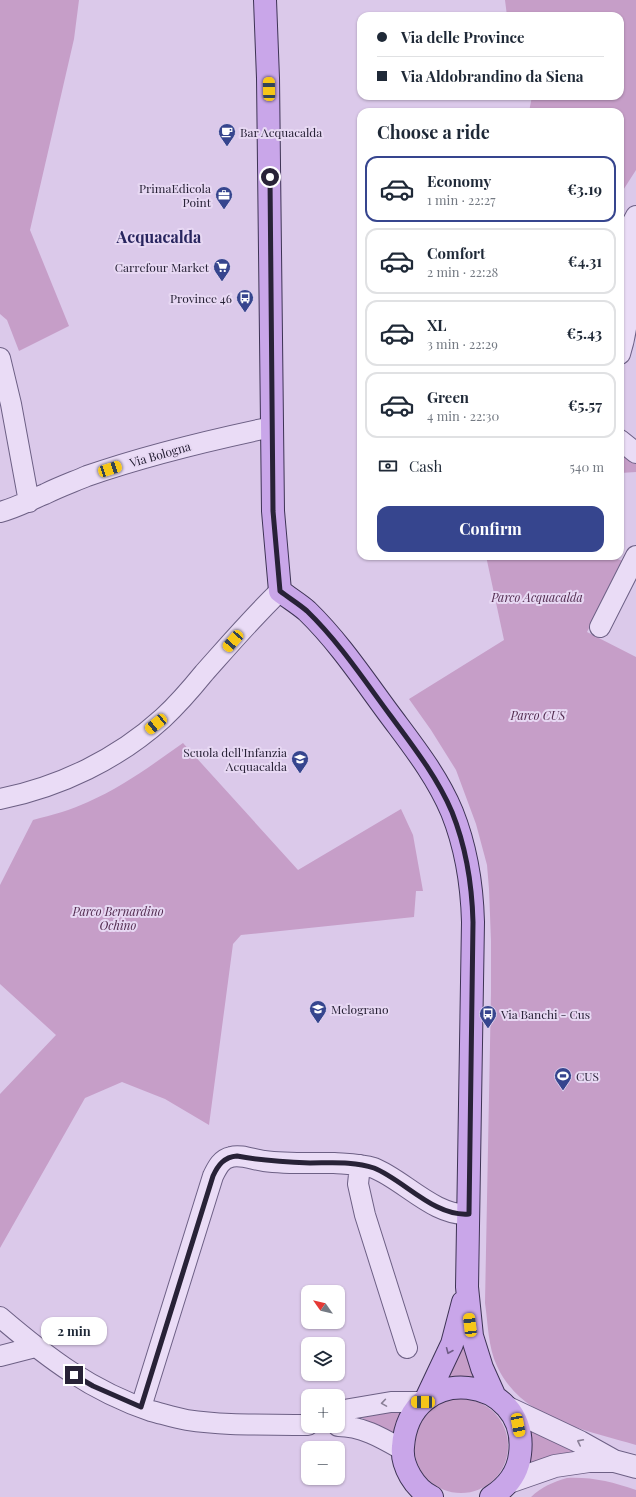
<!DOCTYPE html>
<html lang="en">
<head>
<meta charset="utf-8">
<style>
  body { margin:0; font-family:"Playfair Display",serif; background:#f2f2f3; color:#1f2937; height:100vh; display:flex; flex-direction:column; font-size:15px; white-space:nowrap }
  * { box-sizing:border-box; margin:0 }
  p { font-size:13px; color:#747a83 }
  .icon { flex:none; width:22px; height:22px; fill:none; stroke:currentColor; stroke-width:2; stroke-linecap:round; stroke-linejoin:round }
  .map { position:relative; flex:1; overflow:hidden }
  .side { position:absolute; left:357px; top:108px; width:267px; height:452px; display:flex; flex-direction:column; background:#fff; border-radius:12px; box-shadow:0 1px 3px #0004 }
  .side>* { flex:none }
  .hud { position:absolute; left:357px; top:12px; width:267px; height:88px; border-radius:12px; box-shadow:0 1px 3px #0004; display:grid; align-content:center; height:88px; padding:0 20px; background:#fff }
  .needle { width:26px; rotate:304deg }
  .controls { position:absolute; left:301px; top:1285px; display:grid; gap:8px }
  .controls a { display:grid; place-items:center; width:44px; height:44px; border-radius:8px; background:#fff; box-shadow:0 1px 3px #0004; font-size:20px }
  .end { position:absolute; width:18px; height:18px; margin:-9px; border:5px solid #282237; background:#fff; box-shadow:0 0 0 2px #fff }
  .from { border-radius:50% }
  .bubble { position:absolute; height:28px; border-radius:12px; background:#fff; box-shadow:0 1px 3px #0004; font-size:13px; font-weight:700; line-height:28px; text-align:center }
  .car { position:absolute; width:12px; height:24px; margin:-12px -6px; border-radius:5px; box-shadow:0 0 3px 1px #0007; background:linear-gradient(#f5c518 24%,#345 0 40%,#f5c518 0 76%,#345 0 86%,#f5c518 0) }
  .hud b { display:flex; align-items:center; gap:14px; height:38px; font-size:15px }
  .hud b+b { border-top:1px solid #e0e1e3 }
  .hud i { width:10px; height:10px; background:#1f2937 }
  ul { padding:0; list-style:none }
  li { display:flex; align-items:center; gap:12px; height:66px; margin:0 8px 6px; padding:0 12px; border:2px solid #e0e1e3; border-radius:12px }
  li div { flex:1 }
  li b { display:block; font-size:15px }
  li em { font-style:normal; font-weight:700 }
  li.active { border-color:#36458e }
  li>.icon { width:36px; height:36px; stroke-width:1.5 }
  h2 { padding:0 20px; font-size:18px; line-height:48px }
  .pay { display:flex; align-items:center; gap:10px; height:44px; padding:0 20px; font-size:15px }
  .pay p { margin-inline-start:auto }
  .action { display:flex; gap:8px; margin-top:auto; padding:8px 20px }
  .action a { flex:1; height:46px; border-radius:12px; background:#36458e; color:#fff; font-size:16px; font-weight:700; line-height:46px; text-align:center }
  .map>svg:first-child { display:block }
</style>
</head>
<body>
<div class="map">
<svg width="636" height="1497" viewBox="0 0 636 1497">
  <rect width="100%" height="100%" fill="#dbc9ea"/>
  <!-- green -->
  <path fill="#c69ec8" d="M0 0H79L74 39 30 230 69 326 19 351 7 320 0 314Z
    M505 0H636V170L620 195V112H529L532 96H620V16H507Z
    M620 449 636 462V472L620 473Z
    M486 556H606L624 561 587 632 636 657V1445C586 1430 521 1419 497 1366 488 1347 488 1323 485 1303L491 993V941L489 889 487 865 476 824 456 770 431 730 409 699 504 640Z
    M183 743 298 870 401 809 413 835 423 891H416L414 917 241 935 233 944 209 1125 165 1099 122 1082 85 1098 0 1248V1094L56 1035 0 984V885L33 820C52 815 71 810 88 802 122 787 152 765 183 743Z
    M466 1343 480 1383 445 1381 462 1344Z
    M414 1446a47 47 0 1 1 94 0a47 47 0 1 1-94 0Z
    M405 1408 395 1436 362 1418 361 1414Z
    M528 1429 574 1452 572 1454 525 1471Z
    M567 1478C593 1477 612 1482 636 1490V1497H531C541 1487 553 1482 567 1478Z"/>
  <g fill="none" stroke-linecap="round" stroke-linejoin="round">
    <defs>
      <path id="minor" d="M620 354C625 338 628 320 628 303 629 273 619 244 636 216
        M0 358 11 404 29 502
        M620 440 636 453
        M0 512C16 508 30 500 45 494 59 487 73 482 87 476 147 455 210 440 272 427
        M600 627 636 556
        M0 799C60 787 118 759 163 718 178 704 191 689 204 673 229 645 253 617 280 591
        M360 1165 358 1184 365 1215 407 1348
        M0 1317C48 1358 91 1391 151 1411 163 1414 175 1418 187 1420 227 1426 267 1424 308 1425
        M0 1356 35 1347
        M141 1407 213 1176C217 1168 221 1159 231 1157 241 1154 254 1160 264 1161 287 1164 311 1163 334 1163 348 1164 361 1164 374 1168 404 1180 435 1217 469 1214
        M338 1411 391 1402H423
        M338 1426C362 1426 382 1438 403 1450"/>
      <path id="tertiary" d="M508 1408 580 1442 614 1461 636 1467
        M509 1482 555 1466 589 1461H613"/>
      <path id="primary" d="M265 0 268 78 273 511 280 591C289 598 299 604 307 611 339 642 364 680 390 715 413 746 437 776 452 812 466 847 472 884 473 922L467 1287 472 1336 482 1368 495 1397
        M426 1399 452 1344 463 1302
        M432 1497C415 1489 401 1466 403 1447 409 1359 530 1375 520 1454 518 1473 507 1487 491 1497"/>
    </defs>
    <!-- minor casing -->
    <use href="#minor" stroke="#6d6085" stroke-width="22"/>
    <!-- tertiary casing -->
    <use href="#tertiary" stroke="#6d6085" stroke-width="24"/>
    <!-- primary casing -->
    <use href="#primary" stroke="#3d3354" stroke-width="24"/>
    <!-- minor -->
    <use href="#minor" stroke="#eadcf6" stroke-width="20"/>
    <!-- tertiary -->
    <use href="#tertiary" stroke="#eadcf6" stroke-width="22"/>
    <!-- primary -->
    <use href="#primary" stroke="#c9a6e9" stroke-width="22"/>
  </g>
  <!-- one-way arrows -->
  <defs><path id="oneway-chevron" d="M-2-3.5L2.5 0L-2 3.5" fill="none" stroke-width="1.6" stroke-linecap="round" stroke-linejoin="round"/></defs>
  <use stroke="#705d87" href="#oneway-chevron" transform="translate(449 1351) rotate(113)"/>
  <g stroke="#897f96">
    <use href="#oneway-chevron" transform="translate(384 1403) rotate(171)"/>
    <use href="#oneway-chevron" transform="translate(580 1442) rotate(-153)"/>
  </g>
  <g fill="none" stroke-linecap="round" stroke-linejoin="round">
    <!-- route -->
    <path stroke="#282237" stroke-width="5" d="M74 1375 93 1386 141 1407 213 1176C218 1165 224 1157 237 1156 262 1161 285 1162 310 1163 331 1163 354 1161 374 1168 404 1180 434 1217 469 1214L473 922C472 884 466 847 452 812 437 777 413 746 390 715 364 680 339 642 307 611 299 604 289 598 280 591L273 511 270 177"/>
  </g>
  <!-- icons -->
  <defs>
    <symbol id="cafe-pin" viewBox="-11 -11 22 30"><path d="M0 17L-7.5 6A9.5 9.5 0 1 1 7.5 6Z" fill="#36458e" stroke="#e7d8f3"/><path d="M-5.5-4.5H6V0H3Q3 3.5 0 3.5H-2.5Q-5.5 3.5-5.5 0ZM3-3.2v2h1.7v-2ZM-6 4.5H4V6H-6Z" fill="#fff"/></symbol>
    <symbol id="office-pin" viewBox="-11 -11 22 30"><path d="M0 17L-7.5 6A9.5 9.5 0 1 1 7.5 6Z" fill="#36458e" stroke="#e7d8f3"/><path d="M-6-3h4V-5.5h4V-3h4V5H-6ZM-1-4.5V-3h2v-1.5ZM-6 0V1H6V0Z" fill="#fff"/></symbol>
    <symbol id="supermarket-pin" viewBox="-11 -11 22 30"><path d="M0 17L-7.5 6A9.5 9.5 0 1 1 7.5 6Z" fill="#36458e" stroke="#e7d8f3"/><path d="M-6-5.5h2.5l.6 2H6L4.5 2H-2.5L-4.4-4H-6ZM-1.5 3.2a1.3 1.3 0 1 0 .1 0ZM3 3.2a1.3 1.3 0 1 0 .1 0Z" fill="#fff"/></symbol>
    <symbol id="bus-pin" viewBox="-11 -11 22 30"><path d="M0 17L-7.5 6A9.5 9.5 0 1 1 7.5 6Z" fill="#36458e" stroke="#e7d8f3"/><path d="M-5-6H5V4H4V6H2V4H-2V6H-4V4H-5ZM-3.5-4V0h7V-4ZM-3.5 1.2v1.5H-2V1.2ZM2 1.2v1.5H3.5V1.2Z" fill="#fff"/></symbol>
    <symbol id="school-pin" viewBox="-11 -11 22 30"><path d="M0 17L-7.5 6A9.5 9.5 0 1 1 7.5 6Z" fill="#36458e" stroke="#e7d8f3"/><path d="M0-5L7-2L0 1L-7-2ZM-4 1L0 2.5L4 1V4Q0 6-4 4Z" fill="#fff"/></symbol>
    <symbol id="stadium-pin" viewBox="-11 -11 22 30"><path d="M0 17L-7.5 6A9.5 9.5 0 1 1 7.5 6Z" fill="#36458e" stroke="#e7d8f3"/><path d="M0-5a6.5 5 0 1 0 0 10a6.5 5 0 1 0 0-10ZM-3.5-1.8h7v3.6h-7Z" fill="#fff"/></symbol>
  </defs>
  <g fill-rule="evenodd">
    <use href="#cafe-pin" x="217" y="122" width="20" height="27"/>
    <use href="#office-pin" x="214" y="185" width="20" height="27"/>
    <use href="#supermarket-pin" x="212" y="257" width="20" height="27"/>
    <use href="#bus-pin" x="235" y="288" width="20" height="27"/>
    <use href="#school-pin" x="290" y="749" width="20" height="27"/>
    <use href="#school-pin" x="308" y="999" width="20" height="27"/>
    <use href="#bus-pin" x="478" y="1004" width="20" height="27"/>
    <use href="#stadium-pin" x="553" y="1066" width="20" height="27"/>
  </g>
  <g text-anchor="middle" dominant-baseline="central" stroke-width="4" stroke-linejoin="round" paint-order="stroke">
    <!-- poi labels -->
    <g font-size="12" fill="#282237" stroke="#e7d8f3" text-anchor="start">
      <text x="240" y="132">Bar Acquacalda</text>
      <text x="211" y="188" text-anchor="end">PrimaEdicola<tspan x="211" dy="14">Point</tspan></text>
      <text x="209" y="267" text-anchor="end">Carrefour Market</text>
      <text x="232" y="298" text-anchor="end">Province 46</text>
      <text x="287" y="752" text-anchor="end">Scuola dell'Infanzia<tspan x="287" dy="14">Acquacalda</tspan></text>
      <text x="331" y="1009">Melograno</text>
      <text x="501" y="1014">Via Banchi - Cus</text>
      <text x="576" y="1076">CUS</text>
    </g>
    <!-- street labels -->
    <g font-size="12" fill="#282237" stroke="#e7d8f3">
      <text transform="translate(160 454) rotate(-16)">Via Bologna</text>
    </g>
    <!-- park labels -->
    <g font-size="12" font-style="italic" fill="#512a4e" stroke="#e7d8f3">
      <text x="537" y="597">Parco Acquacalda</text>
      <text x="538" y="715">Parco CUS</text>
      <text x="118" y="911">Parco Bernardino<tspan x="118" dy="14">Ochino</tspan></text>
    </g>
    <!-- district labels -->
    <g font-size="16" font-weight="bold" fill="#28255f" stroke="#e7d8f3">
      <text x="159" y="236">Acquacalda</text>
    </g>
  </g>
</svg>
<div class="controls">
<a><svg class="needle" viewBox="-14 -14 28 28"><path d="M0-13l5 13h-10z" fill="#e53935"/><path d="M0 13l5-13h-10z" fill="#747a83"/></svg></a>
<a><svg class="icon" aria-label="layers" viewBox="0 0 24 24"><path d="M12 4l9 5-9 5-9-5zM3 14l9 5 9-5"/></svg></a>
<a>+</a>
<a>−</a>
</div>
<i class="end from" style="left:270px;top:177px"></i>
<i class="end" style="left:74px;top:1375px"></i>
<div class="bubble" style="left:41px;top:1317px;width:66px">2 min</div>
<i class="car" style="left:269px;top:89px;rotate:359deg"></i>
<i class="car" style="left:110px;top:469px;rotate:72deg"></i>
<i class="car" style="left:233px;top:641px;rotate:221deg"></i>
<i class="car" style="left:156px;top:724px;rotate:231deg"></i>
<i class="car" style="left:470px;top:1325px;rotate:353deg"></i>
<i class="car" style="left:423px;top:1402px;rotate:271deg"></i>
<i class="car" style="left:518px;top:1425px;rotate:169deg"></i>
<div class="hud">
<b><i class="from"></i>Via delle Province</b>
<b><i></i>Via Aldobrandino da Siena</b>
</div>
<section class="side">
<h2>Choose a ride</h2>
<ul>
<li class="active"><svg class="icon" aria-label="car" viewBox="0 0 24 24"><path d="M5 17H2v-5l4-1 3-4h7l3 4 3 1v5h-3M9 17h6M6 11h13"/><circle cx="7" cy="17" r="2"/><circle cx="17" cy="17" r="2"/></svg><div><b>Economy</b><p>1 min · 22:27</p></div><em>€3.19</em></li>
<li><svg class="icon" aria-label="car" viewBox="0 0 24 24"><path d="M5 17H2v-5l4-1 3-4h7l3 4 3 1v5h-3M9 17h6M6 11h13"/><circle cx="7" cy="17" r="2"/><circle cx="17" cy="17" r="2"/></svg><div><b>Comfort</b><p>2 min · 22:28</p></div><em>€4.31</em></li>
<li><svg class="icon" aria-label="car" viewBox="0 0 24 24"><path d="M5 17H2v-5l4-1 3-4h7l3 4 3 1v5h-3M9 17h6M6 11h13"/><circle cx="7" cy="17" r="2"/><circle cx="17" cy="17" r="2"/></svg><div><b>XL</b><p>3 min · 22:29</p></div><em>€5.43</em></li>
<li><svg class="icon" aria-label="car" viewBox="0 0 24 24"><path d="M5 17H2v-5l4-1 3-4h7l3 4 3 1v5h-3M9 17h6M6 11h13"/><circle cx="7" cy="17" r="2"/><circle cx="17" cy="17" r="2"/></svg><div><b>Green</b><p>4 min · 22:30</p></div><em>€5.57</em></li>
</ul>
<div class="pay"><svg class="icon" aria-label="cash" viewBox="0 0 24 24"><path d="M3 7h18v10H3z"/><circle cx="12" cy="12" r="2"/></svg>Cash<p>540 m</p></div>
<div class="action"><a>Confirm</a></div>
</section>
</div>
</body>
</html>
